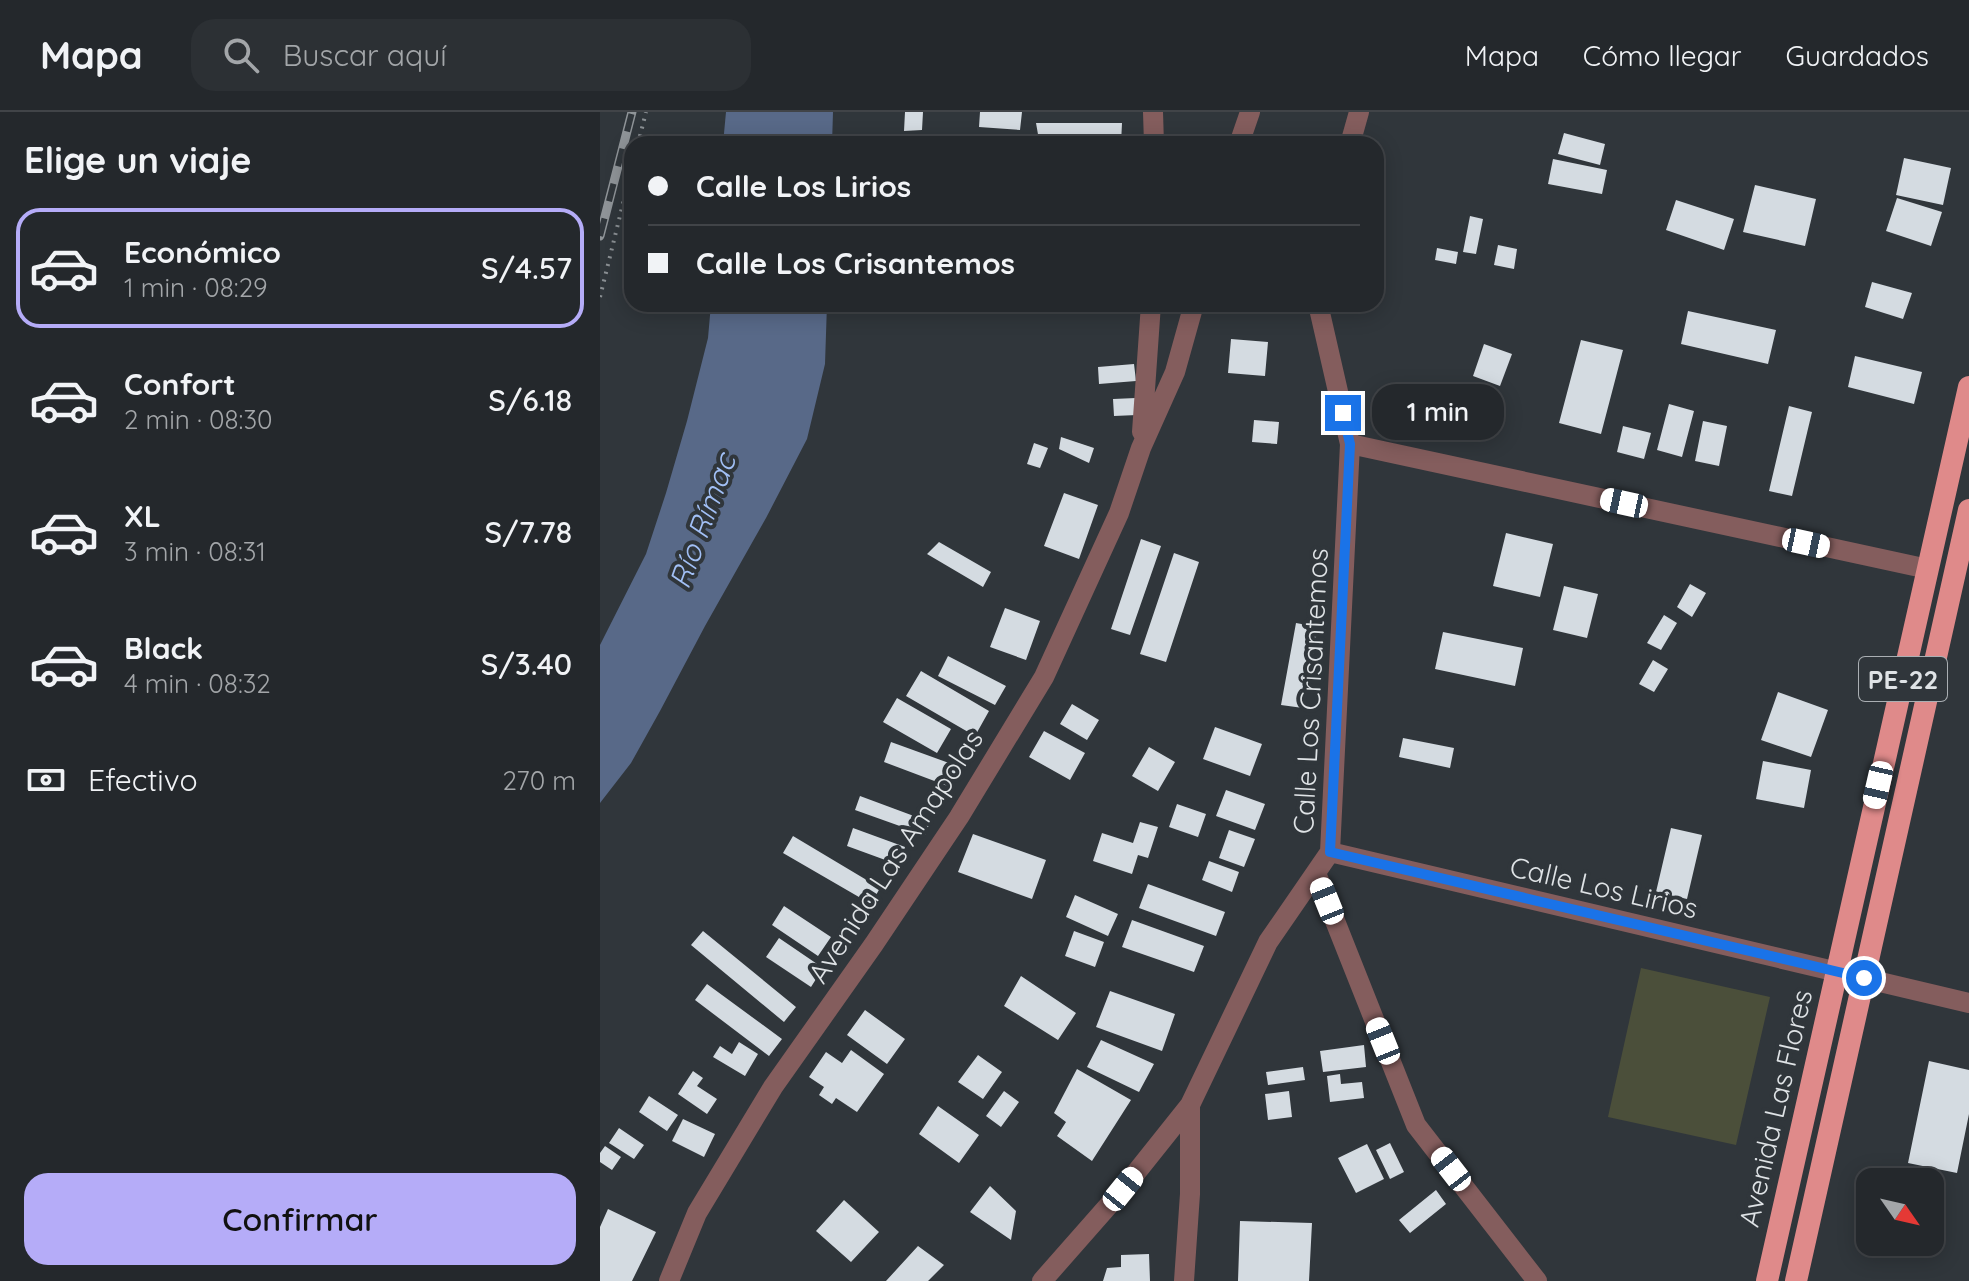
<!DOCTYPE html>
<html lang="es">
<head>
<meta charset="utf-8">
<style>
  body { margin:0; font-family:Quicksand,sans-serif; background:#2c3034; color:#f1f3f6; height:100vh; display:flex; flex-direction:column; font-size:30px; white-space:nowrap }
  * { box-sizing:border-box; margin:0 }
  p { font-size:26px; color:#a3a6a9 }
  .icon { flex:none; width:44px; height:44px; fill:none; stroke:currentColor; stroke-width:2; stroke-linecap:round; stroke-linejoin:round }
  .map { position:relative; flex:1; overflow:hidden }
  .drawer { display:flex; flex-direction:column; background:#24282c; width:600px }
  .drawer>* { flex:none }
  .banner { position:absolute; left:24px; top:24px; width:760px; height:176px; border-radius:24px; box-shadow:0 4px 20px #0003,0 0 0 2px #414448; display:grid; align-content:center; height:176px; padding:0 24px; background:#24282c }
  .needle { width:52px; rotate:124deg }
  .controls { position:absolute; left:1256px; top:1056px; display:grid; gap:16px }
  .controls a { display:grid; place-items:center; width:88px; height:88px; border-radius:16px; background:#24282c; box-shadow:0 4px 20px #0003,0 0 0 2px #414448; font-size:40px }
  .end { position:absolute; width:36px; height:36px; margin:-18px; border:10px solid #1a73e8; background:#fff; box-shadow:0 0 0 4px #fff }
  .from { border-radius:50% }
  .bubble { position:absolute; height:56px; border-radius:24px; background:#24282c; box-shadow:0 4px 20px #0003,0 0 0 2px #414448; font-size:26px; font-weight:600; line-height:56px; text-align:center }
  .car { position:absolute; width:24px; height:48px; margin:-24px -12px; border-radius:10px; box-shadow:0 0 6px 2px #0007; background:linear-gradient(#fff 24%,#345 0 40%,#fff 0 76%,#345 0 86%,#fff 0) }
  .banner b { display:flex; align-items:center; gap:28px; height:76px; font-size:30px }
  .banner b+b { border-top:2px solid #414448 }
  .banner i { width:20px; height:20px; background:#f1f3f6 }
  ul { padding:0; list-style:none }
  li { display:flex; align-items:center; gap:24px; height:120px; margin:0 16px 12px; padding:0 8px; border:4px solid transparent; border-radius:24px }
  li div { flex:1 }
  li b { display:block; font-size:30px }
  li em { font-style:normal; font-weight:600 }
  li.current { border-color:#b5acf8 }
  li>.icon { width:72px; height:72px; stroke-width:1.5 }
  h2 { padding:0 24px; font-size:36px; line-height:96px }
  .pay { display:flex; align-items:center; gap:20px; height:88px; padding:0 24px; font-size:30px }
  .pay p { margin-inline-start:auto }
  .cta { display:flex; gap:16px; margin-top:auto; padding:16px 24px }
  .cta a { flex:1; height:92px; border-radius:24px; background:#b5acf8; color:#111; font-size:32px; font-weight:600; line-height:92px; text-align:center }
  header { display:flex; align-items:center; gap:48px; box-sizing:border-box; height:112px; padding:0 40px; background:#24282c; border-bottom:2px solid #414448 }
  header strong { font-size:38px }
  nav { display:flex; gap:44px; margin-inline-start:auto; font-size:28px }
  .search { width:560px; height:72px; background:#2c3034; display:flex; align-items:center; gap:20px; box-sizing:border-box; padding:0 28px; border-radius:24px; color:#a3a6a9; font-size:30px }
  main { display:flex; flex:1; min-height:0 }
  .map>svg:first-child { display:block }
</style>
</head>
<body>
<header>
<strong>Mapa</strong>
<div class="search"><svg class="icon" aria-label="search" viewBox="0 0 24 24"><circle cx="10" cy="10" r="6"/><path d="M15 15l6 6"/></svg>Buscar aquí</div>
<nav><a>Mapa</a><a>Cómo llegar</a><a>Guardados</a></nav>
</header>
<main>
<section class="drawer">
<h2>Elige un viaje</h2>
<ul>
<li class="current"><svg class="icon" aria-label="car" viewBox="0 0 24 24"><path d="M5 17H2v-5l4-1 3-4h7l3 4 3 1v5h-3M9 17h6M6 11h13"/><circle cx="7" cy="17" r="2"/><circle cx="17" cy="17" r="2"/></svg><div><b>Económico</b><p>1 min · 08:29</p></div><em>S/4.57</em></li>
<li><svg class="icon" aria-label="car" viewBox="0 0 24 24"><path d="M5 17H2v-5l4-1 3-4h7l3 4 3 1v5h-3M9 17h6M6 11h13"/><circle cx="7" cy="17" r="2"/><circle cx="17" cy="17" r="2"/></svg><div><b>Confort</b><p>2 min · 08:30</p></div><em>S/6.18</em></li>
<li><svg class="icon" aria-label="car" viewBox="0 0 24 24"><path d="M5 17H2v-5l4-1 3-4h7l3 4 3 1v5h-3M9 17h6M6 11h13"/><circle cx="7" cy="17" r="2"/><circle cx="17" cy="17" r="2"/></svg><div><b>XL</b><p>3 min · 08:31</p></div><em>S/7.78</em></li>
<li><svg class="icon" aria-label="car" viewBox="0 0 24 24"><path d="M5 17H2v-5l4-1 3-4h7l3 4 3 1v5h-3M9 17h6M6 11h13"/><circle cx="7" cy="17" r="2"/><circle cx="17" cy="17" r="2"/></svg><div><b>Black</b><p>4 min · 08:32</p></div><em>S/3.40</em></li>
</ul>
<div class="pay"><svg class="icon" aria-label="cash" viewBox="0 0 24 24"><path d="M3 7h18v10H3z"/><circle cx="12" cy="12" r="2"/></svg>Efectivo<p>270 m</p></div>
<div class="cta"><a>Confirmar</a></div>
</section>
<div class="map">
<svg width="1369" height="1169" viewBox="0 0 1369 1169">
  <rect width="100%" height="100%" fill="#30363b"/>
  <!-- green -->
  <path fill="#4b4f3a" d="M1041 856 1170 885 1136 1033 1008 1005Z"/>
  <!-- water -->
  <path fill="#586988" d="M126 0H233L232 32H123Z
    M111 192H227L225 252 207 327 166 406 105 514 60 599 31 651 0 691V533L46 442 66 381 87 309 108 226Z"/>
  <!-- building -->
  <path fill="#d4dbe1" d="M305 0H323L322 18 304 19Z
    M380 0H422L420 18 379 15Z
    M436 11H522L521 32 439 28Z
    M964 21 1005 32 1000 53 958 42Z
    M1304 46 1351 56 1343 93 1296 83Z
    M953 47 1007 58 1002 82 948 72Z
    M1155 73 1216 87 1205 134 1143 120Z
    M1297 86 1342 100 1331 134 1286 119Z
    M1076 88 1134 107 1124 138 1066 118Z
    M870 104 883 107 876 142 863 140Z
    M898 133 917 137 914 157 894 153Z
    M837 136 858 140 856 152 835 148Z
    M1272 170 1312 181 1303 207 1265 195Z
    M1088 199 1176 218 1168 252 1081 232Z
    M631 227 668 230 665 264 628 261Z
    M981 228 1023 238 1001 322 959 311Z
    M884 232 912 242 900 274 873 264Z
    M1255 244 1322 260 1314 292 1248 275Z
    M534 252 536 269 499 272 498 255Z
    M536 286 537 303 514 304 513 287Z
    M1069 292 1094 299 1082 345 1057 338Z
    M1189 294 1212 300 1192 384 1169 379Z
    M654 308 679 310 677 332 652 330Z
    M1103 309 1127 314 1119 354 1095 349Z
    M1023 314 1051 321 1044 347 1017 340Z
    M461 325 494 336 489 351 459 337Z
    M434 331 448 336 440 356 427 352Z
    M464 381 498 393 479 447 444 434Z
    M906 421 953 432 940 485 893 474Z
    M541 427 561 434 530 523 511 517Z
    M339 430 391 460 383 475 327 442Z
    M574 441 599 450 566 550 540 542Z
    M1090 472 1106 481 1092 505 1077 495Z
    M964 474 998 482 987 526 953 518Z
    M405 496 440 509 426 548 390 535Z
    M1064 503 1077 511 1061 538 1047 531Z
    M696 511 718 515 703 596 681 593Z
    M843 520 923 536 915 574 835 557Z
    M348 544 406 574 395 593 338 564Z
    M1053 548 1068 557 1054 580 1039 572Z
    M321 559 389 599 375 624 306 584Z
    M1178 580 1228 598 1211 645 1161 628Z
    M297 586 351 617 337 641 283 610Z
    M472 592 499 608 487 628 460 612Z
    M615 615 662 632 650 664 603 647Z
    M444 619 485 641 470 668 429 645Z
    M803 626 854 636 850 656 799 645Z
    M291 630 360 655 353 676 284 650Z
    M549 635 575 650 558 679 532 664Z
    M1163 649 1211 658 1204 696 1156 687Z
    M626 678 665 692 655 718 616 704Z
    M260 684 330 710 325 723 255 698Z
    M577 692 606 702 598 725 569 715Z
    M540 710 558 715 548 746 538 743 532 762 493 749 502 721 533 731Z
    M253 716 305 735 299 753 247 734Z
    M1071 716 1102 723 1087 787 1056 780Z
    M629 718 655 727 644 755 619 746Z
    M373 722 446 748 432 787 358 760Z
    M193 724 280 776 271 792 183 741Z
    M609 749 639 760 632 780 602 768Z
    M548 772 625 800 616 824 539 796Z
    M475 783 518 802 508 824 466 805Z
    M184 794 231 825 218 844 172 813Z
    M532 808 604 834 594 860 522 835Z
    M103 819 196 895 184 910 91 833Z
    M474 819 504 830 495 855 465 844Z
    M179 826 223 856 211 875 166 845Z
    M421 864 476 901 458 928 404 894Z
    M107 872 182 927 169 944 95 888Z
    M510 879 575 902 562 939 496 915Z
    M265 898 305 927 287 952 247 923Z
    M501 928 554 952 539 980 487 955Z
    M139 930 158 942 145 964 113 945 120 934 132 942Z
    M764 933 766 955 723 960 720 939Z
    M251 938 284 962 257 1000 236 986 232 992 219 983 224 975 209 965 226 940 242 951Z
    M378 943 402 960 383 987 358 970Z
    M1329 949 1369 958V1002L1357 1061 1308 1051Z
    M703 955 705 968 668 973 666 960Z
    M477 957 531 988 492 1049 457 1024 466 1010 454 1001Z
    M93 959 103 966 97 974 117 987 107 1002 78 982Z
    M740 962 741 972 762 970 764 986 730 990 727 964Z
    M404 979 419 990 401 1015 386 1004Z
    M689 979 692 1005 668 1008 665 982Z
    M49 984 78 1003 67 1019 39 1000Z
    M338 994 379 1023 359 1051 319 1022Z
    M83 1007 115 1022 104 1045 72 1029Z
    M19 1016 44 1033 34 1047 9 1031Z
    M790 1031 804 1060 790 1067 776 1038Z
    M767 1032 784 1067 756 1081 738 1046Z
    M5 1034 21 1045 12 1058 0 1050V1041Z
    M390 1074 416 1099 411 1128 370 1100Z
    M836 1078 846 1092 810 1121 799 1108Z
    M244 1088 279 1120 251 1150 216 1119Z
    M8 1097 56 1120 32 1169H0V1115Z
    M640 1109 712 1111 709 1169H638Z
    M318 1134 344 1153 328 1169H286Z
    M549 1142 550 1169H503L507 1156 521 1155V1143Z"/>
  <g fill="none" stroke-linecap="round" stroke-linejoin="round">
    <!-- path -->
    <path stroke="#8a8f93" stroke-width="4" stroke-dasharray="2 6" stroke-linecap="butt" d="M38 32 46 0
      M0 185 32 55"/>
    <!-- minor -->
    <path stroke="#845d5d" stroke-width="20" d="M553 0 554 32
      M639 32 650 0
      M750 32 759 0
      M542 320 551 192
      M750 332 1328 457
      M730 740 1369 891
      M716 761 816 1013 937 1169
      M69 1169 97 1101 173 975 274 832 359 705 444 565 519 401 541 336 575 260 594 192
      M442 1169 523 1077 590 993 668 830 730 740 750 332 718 192
      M584 1169 590 1082V993"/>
    <!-- trunk -->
    <path stroke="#df8a8a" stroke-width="22" d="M1167 1169 1369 275
      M1196 1169 1369 398"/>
    <defs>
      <path id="rail" d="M0 124 32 0"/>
    </defs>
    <!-- rail casing -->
    <use href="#rail" stroke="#8f9498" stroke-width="9"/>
    <!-- rail -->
    <use href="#rail" stroke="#30363b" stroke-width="6" stroke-dasharray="18" stroke-linecap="butt"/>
  </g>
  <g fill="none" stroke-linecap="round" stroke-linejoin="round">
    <!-- route -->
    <path stroke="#1a73e8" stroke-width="10" d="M743 301 750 332 730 740 1264 866"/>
  </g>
  <g text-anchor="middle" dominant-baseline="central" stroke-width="8" stroke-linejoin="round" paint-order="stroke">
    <!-- shield labels -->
    <rect fill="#30363b" stroke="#aaafb3" stroke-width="2" x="1259" y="545" width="88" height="44" rx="6"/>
    <g font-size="26" font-weight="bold" fill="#dfe3e6">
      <text x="1303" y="567">PE-22</text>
    </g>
    <!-- street labels -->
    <g font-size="28" fill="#dfe3e6" stroke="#30363b">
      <text transform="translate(710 579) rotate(-87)">Calle Los Crisantemos</text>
      <text transform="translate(295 744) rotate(-57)">Avenida Las Amapolas</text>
      <text transform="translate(1004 775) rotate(13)">Calle Los Lirios</text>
      <text transform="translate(1175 996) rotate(-77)">Avenida Las Flores</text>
    </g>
    <!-- water labels -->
    <g font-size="30" font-style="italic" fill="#a2c0f6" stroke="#30363b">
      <text transform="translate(102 409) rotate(-70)">Río Rímac</text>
    </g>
  </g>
</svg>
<div class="controls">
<a><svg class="needle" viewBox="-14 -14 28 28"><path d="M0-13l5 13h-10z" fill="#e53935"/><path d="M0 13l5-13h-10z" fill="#a3a6a9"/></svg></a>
</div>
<i class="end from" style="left:1264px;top:866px"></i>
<i class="end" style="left:743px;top:301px"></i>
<div class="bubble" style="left:772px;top:272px;width:132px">1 min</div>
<i class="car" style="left:1024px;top:391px;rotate:282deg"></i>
<i class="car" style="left:1206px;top:431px;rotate:102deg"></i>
<i class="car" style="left:1278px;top:673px;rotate:193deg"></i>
<i class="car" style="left:727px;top:789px;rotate:338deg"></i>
<i class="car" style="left:783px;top:929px;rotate:338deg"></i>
<i class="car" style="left:851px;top:1057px;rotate:322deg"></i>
<i class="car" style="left:523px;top:1077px;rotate:39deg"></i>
<div class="banner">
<b><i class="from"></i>Calle Los Lirios</b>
<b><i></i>Calle Los Crisantemos</b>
</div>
</div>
</main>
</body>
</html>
